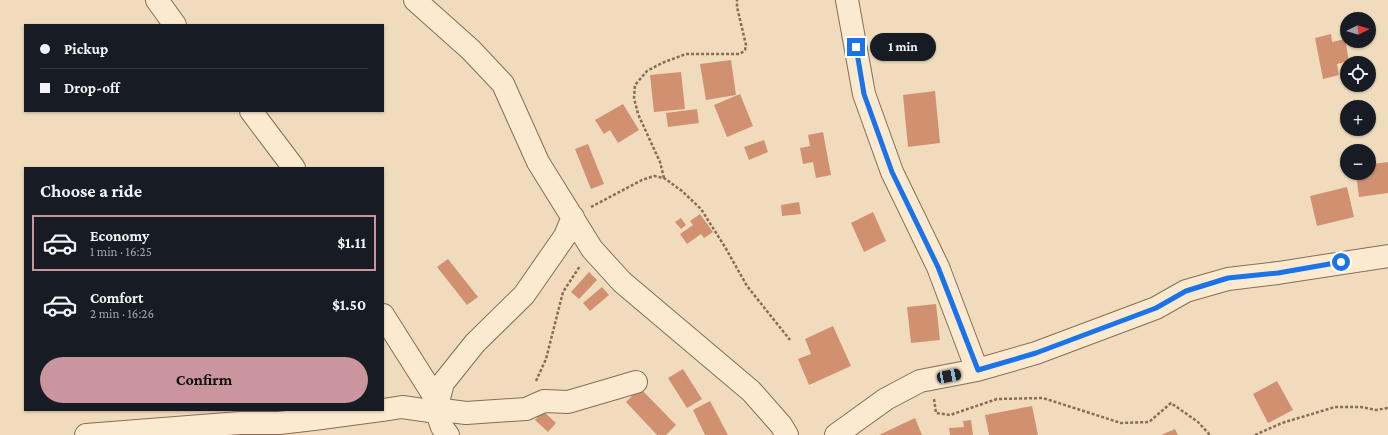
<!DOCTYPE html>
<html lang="en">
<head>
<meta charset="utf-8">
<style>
  body { margin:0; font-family:"Crimson Pro",serif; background:#242831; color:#f1f3f6; height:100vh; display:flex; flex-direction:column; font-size:15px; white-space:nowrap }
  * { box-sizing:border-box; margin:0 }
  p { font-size:13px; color:#9ea1a6 }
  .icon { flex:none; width:22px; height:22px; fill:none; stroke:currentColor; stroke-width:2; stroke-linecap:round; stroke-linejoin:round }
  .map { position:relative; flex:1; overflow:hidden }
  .panel { position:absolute; left:24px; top:167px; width:360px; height:244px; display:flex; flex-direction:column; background:#171b24; border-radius:0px; box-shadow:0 1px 3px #0004 }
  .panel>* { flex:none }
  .guide { position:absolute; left:24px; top:24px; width:360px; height:88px; border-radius:0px; box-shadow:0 1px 3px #0004; display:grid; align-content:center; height:88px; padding:0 16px; background:#171b24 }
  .needle { width:26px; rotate:85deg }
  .buttons { position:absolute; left:1340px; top:12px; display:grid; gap:8px }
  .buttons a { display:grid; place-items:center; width:36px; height:36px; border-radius:50%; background:#171b24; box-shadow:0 1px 3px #0004; font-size:20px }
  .end { position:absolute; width:18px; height:18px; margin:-9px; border:5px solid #1a73e8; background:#fff; box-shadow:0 0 0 2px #fff }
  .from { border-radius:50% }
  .bubble { position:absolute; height:28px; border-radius:14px; background:#171b24; box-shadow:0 1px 3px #0004; font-size:13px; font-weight:700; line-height:28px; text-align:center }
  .car { position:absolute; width:12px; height:24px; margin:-12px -6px; border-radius:5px; box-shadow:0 0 3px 1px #0007; background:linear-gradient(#222 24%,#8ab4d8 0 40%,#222 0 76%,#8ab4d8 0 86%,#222 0) }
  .guide b { display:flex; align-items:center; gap:14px; height:38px; font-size:15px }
  .guide b+b { border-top:1px solid #363941 }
  .guide i { width:10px; height:10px; background:#f1f3f6 }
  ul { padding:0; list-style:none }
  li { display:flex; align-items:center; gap:12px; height:56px; margin:0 8px 6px; padding:0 8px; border:2px solid transparent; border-radius:0px }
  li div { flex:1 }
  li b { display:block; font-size:15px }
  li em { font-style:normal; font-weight:700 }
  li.active { border-color:#ca959c }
  li>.icon { width:36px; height:36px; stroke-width:1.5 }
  h2 { padding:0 16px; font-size:18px; line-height:48px }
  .action { display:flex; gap:8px; margin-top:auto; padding:8px 16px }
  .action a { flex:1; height:46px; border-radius:24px; background:#ca959c; color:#111; font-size:16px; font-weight:700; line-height:46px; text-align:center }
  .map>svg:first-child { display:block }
</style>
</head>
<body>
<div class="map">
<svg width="1388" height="435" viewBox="0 0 1388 435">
  <rect width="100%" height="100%" fill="#f0dcbc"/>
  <!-- building -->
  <path fill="#d19070" d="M1331 34 1332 42 1345 39 1349 61 1337 64 1339 75 1323 79 1315 38Z
    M731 60 736 95 706 100 700 64Z
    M681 72 685 109 654 112 650 75Z
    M935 91 940 143 908 147 903 95Z
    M740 94 753 126 727 137 714 105Z
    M623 104 639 130 618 143 610 130 604 134 595 120Z
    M697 109 699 123 668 127 666 113Z
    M823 132 831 175 816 178 813 162 803 164 800 148 810 146 808 135Z
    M764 140 768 152 749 160 744 147Z
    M588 144 604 184 591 189 575 149Z
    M1388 162V193L1359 197 1356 174 1369 173V172L1374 171 1373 164Z
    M1347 187 1354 217 1317 226 1310 196Z
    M799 202 801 214 782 216 781 205Z
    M873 212 886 241 864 252 851 223Z
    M700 214 713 232 704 238 701 234 687 244 680 234 693 225 690 221Z
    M681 218 686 225 681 229 675 222Z
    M448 259 478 297 467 305 437 267Z
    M589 272 597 280 579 299 571 292Z
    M602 287 609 295 590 311 583 303Z
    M936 304 940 340 911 343 907 307Z
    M833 326 851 366 809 385 798 359 811 354 805 339Z
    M683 369 702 399 687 408 668 378Z
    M1277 381 1293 410 1268 423 1253 394Z
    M640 388 676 425 666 435H657L626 402Z
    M710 401 728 435H705L693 410Z
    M1032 406 1038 435H989L985 415Z
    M543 411 556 423 548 432 535 420Z
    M915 418 922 435H879Z
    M971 420 973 435H950L949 428 964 427 963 421Z
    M1175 429 1178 435H1161Z"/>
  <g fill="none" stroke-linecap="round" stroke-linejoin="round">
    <defs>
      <path id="street" d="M157 0 175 25
        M415 0 471 50 503 84 538 162 592 249 622 282 751 391 781 425 787 435
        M847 0 864 94 892 172 938 267 977 370
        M251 111 294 168
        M383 315 438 402
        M383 410 402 407 430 411 443 410 466 413 526 409 544 401 568 402 636 382
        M86 435 240 423H279L314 419 381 410
        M448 435 442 427 438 416V402L443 383 475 343 524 295 565 236 573 217
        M836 435 886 399 920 381 977 370 1036 353 1156 308 1186 291 1228 279 1278 273 1388 256"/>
    </defs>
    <!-- street casing -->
    <use href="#street" stroke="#886c55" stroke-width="24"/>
    <!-- path -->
    <path stroke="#886c55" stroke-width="2.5" stroke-dasharray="3 2" stroke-linecap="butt" d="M664 178 660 162 638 114 634 98 635 85 647 71 662 63 686 54H740L745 50 746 45 737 7V0
      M591 207 642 180 654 176 664 178 682 191 701 209 725 247 747 286 790 340
      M536 381 546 359 563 292 580 266
      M934 399 936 413 950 415 997 399 1043 398 1121 423 1149 422 1171 403 1198 422 1210 435
      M1255 435 1282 423 1335 407H1361L1376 410 1388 408"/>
    <!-- street -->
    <use href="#street" stroke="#fbead0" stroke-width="22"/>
  </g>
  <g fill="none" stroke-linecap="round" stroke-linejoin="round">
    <!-- route -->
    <path stroke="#1a73e8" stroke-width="5" d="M856 47 864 94 892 172 938 267 978 370 1036 353 1156 308 1186 291 1228 278 1278 273 1341 262"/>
  </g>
</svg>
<div class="buttons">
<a><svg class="needle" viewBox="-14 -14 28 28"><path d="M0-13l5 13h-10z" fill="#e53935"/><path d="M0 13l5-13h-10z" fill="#9ea1a6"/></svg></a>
<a><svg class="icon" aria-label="locate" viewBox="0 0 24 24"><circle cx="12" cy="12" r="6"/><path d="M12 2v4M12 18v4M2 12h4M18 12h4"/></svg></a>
<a>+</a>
<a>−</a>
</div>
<i class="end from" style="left:1341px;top:262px"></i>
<i class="end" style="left:856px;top:47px"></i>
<div class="bubble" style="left:870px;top:33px;width:66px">1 min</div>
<i class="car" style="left:949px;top:376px;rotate:79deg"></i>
<div class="guide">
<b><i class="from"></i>Pickup</b>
<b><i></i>Drop-off</b>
</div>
<section class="panel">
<h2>Choose a ride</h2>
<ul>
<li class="active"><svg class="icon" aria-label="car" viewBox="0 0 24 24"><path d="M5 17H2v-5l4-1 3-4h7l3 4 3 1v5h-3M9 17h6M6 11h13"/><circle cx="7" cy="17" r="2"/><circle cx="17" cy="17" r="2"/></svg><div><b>Economy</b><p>1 min · 16:25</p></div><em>$1.11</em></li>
<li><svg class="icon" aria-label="car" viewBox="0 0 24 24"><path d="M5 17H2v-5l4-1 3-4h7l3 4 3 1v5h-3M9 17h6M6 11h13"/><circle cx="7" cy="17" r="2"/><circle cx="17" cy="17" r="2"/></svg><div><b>Comfort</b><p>2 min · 16:26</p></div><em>$1.50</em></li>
</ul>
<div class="action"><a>Confirm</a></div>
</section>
</div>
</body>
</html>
